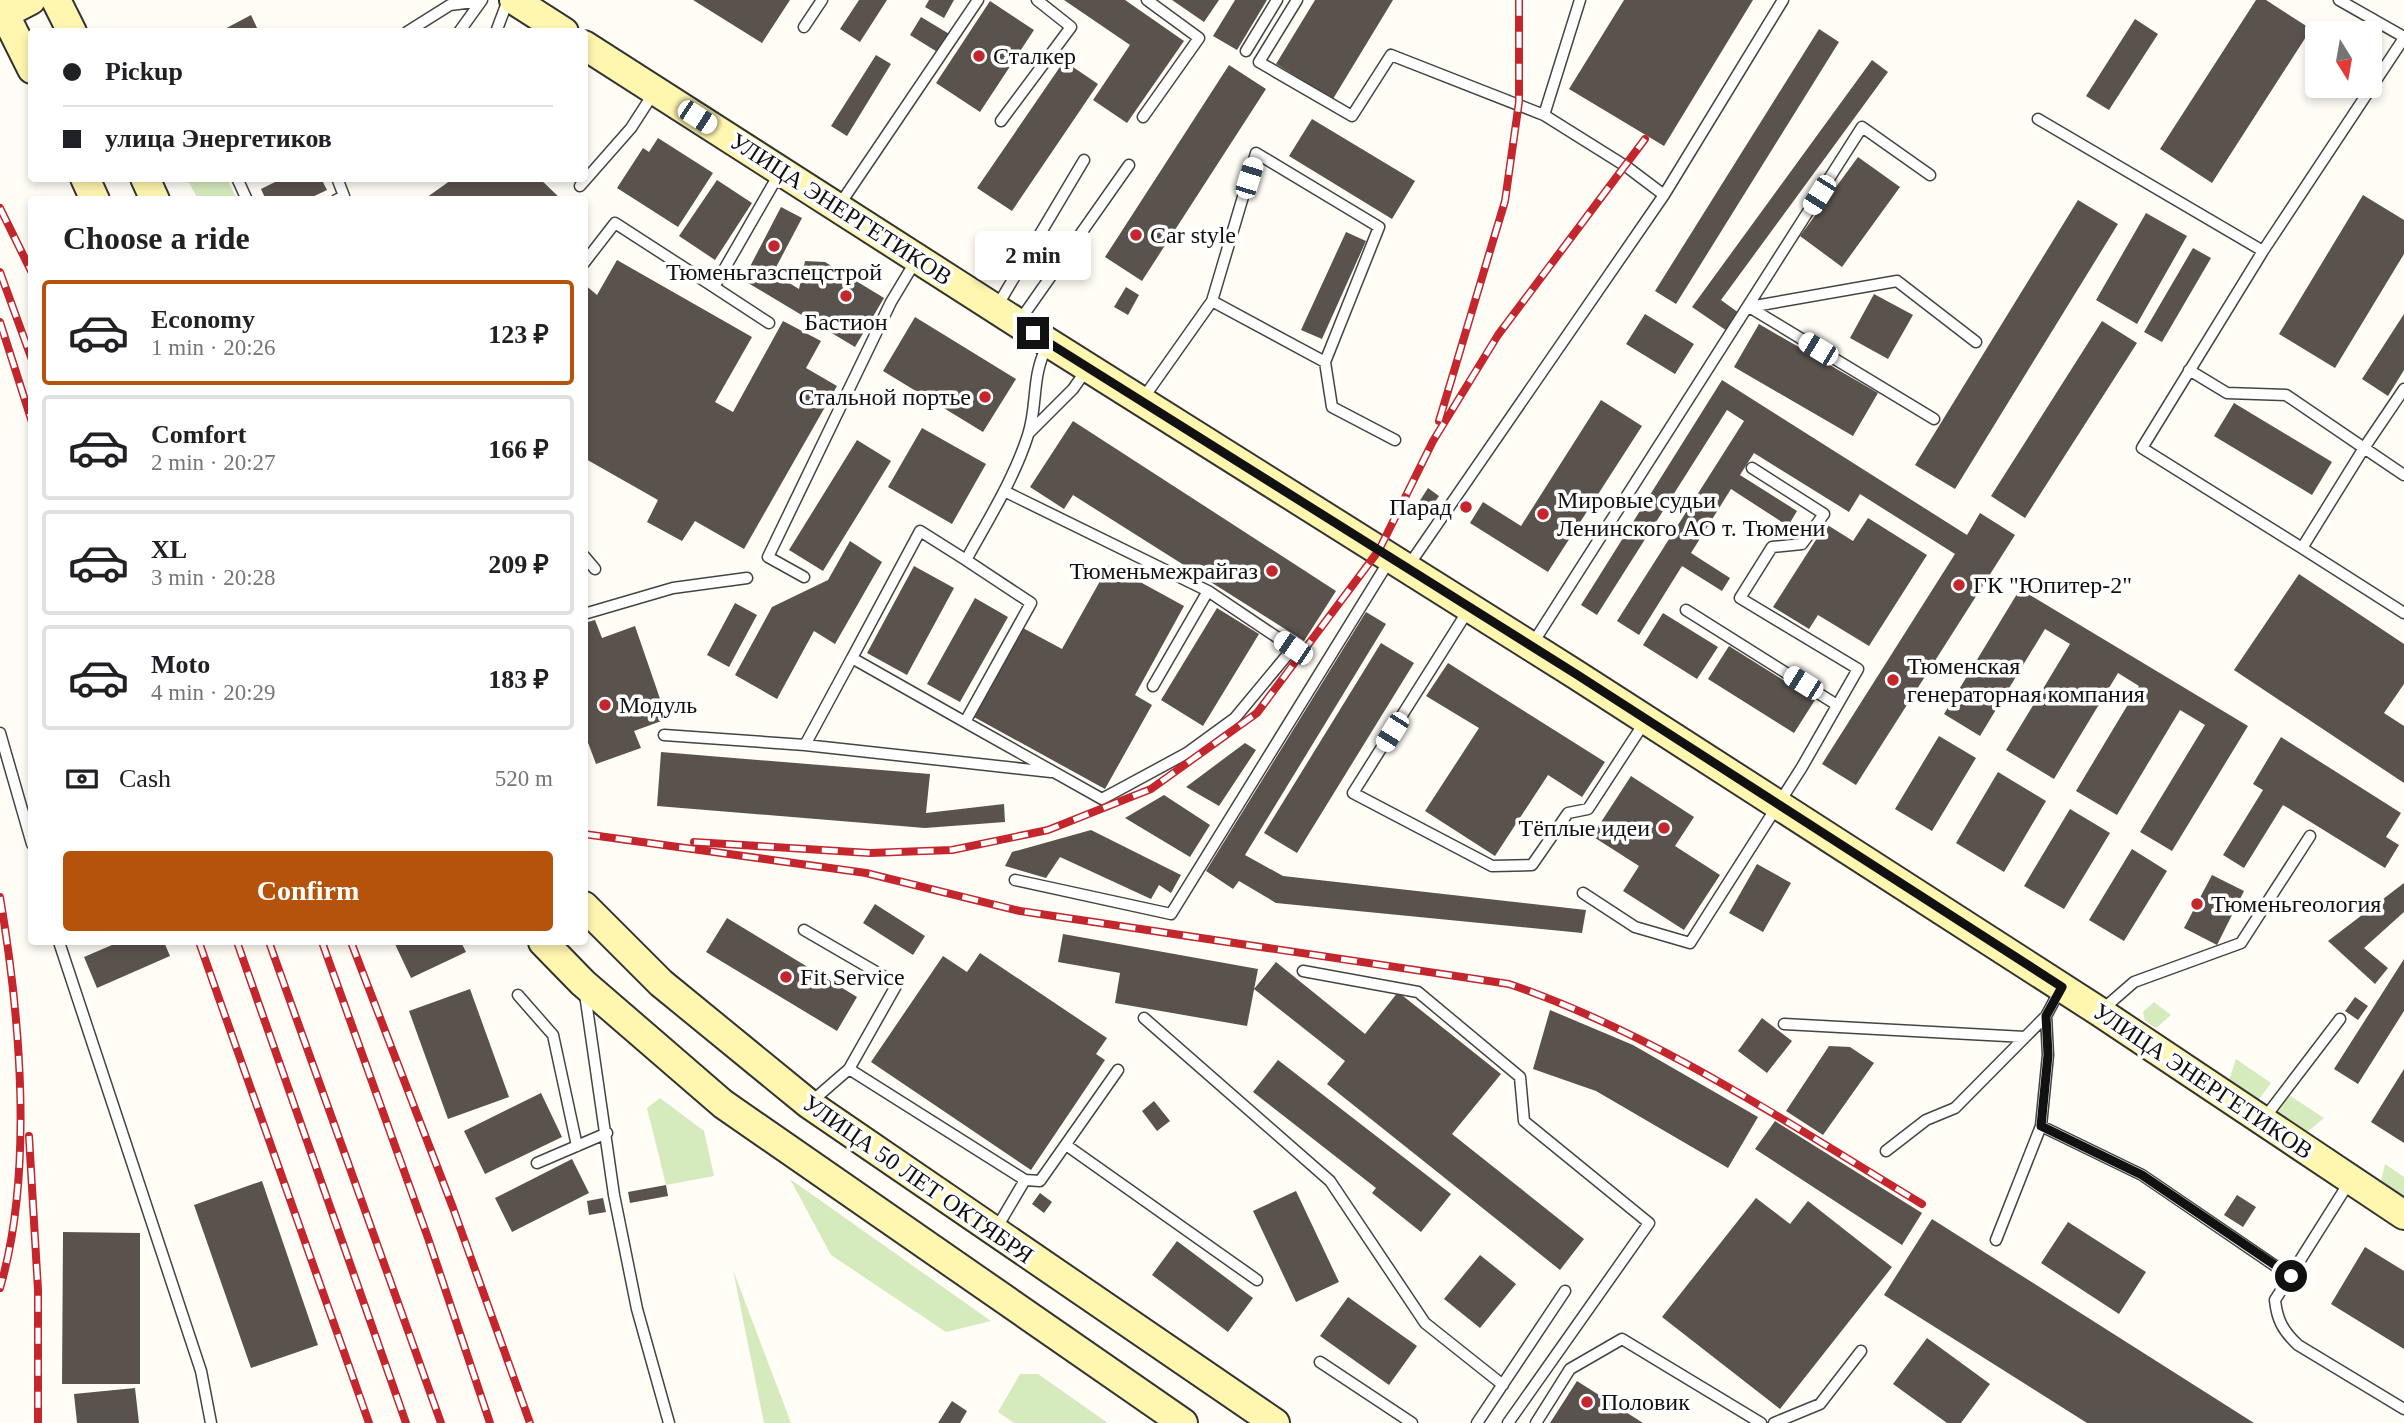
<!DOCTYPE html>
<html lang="en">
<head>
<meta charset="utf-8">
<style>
  body { margin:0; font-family:Georgia,serif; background:#f6f6f6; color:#202124; height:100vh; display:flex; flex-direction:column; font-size:26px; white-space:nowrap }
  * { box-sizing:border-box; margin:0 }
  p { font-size:23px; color:#757577 }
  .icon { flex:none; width:38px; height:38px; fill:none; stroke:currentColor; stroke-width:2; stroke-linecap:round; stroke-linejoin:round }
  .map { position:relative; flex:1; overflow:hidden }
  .panel { position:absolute; left:28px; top:196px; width:560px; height:749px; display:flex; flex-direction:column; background:#fff; border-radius:7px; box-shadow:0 4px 10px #0003 }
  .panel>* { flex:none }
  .guide { position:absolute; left:28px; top:28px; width:560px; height:154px; border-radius:7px; box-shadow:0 4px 10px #0003; display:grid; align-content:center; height:154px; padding:0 35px; background:#fff }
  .needle { width:46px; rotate:169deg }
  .fabs { position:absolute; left:2305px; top:21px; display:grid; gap:14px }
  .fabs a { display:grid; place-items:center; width:77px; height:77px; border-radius:7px; background:#fff; box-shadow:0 4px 10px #0003; font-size:35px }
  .end { position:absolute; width:32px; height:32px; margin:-16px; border:9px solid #111; background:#fff; box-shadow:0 0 0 4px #fff }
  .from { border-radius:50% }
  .bubble { position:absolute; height:49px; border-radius:7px; background:#fff; box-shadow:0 4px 10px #0003; font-size:23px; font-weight:600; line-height:49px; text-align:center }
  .car { position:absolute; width:21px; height:42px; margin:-21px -10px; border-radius:9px; box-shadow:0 0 5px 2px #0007; background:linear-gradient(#fff 24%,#345 0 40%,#fff 0 76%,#345 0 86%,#fff 0) }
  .guide b { display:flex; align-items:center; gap:24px; height:66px; font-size:26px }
  .guide b+b { border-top:2px solid #e0e0e0 }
  .guide i { width:18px; height:18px; background:#202124 }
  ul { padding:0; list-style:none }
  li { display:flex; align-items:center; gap:21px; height:105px; margin:0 14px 10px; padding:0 21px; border:4px solid #e0e0e0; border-radius:7px }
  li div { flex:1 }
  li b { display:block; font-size:26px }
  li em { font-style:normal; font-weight:600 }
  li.current { border-color:#b45309 }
  li>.icon { width:63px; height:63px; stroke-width:1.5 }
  h2 { padding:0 35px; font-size:32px; line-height:84px }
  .pay { display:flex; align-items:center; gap:18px; height:77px; padding:0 35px; font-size:26px }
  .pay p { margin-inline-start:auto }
  .cta { display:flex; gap:14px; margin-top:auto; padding:14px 35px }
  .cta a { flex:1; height:80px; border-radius:7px; background:#b45309; color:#fff; font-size:28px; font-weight:600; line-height:80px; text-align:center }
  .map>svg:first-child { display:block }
</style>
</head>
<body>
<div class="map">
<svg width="2404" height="1423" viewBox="0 0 2404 1423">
  <rect width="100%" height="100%" fill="#fffdf5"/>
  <!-- green -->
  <path fill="#d5ebbd" d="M187 179H227L237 199H198Z
    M2154 1002 2171 1015 2156 1028 2145 1021 2143 1012Z
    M2236 1059 2271 1083 2259 1099 2229 1080Z
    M2289 1095 2324 1118 2306 1133 2277 1112Z
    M660 1098 704 1131 714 1176 666 1185 647 1108Z
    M2385 1164 2404 1177V1201L2380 1185Z
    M790 1179 991 1321 946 1332 831 1255Z
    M733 1270 791 1423H764Z
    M1020 1374H1038L1108 1423H1014L998 1412Z"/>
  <!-- building -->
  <path fill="#5a524d" d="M693 0H790L762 43Z
    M859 0H887L860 42 840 29Z
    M929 0H954L944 18 925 7Z
    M1064 0H1125L1184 41 1127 123 1093 100 1130 45Z
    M1172 0H1219L1204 22Z
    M1235 0H1267L1237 50 1213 36Z
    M1315 0H1393L1333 99 1276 64Z
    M1624 0H1753L1664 146 1569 89Z
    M2256 0H2266L2311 29 2212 183 2160 149Z
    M990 1 1034 30 980 112 936 83Z
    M251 15 259 32H219Z
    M921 17 951 35 939 53 910 35Z
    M2135 19 2158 34 2109 110 2086 96Z
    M1819 29 1839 42 1676 304 1655 291Z
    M876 55 891 64 847 136 831 126Z
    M1872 60 1888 72 1721 300 1739 313 1727 331 1692 307Z
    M1064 61 1098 84 1012 211 977 188Z
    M1229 65 1266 89 1142 281 1105 257Z
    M1312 119 1415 181 1392 219 1289 156Z
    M658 138 713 173 678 227 617 188 643 148 649 152Z
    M1858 157 1900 187 1842 267 1800 236Z
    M283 178H321L327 190 306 200H266L261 189Z
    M454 178H539L562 200H423Z
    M717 180 752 203 715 260 679 236Z
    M2363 195 2404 220V254L2335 368 2279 334Z
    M2078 200 2118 224 1955 489 1915 465Z
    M781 207 802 218 773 273 799 289 805 261 825 262 884 298 855 347 743 280Z
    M2146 213 2187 236 2137 324 2096 300Z
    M1346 232 1366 241 1322 339 1301 330Z
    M2193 248 2211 258 2162 342 2144 332Z
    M617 260 752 337 715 402 733 412 783 321 821 341 806 368 837 386 744 549 695 521 682 541 647 522 658 500 584 458V284L597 295Z
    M1126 287 1139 295 1128 315 1114 307Z
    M1874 294 1913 315 1888 359 1850 338Z
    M1645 314 1694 344 1675 374 1626 344Z
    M2404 314V370L2388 396 2362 379Z
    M915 317 1016 379 983 432 883 371Z
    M2102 321 2137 343 2025 518 1991 496Z
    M1759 324 1878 393 1853 436 1734 367Z
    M1722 380 1967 535 1980 513 2015 535 1856 785 1822 764 1955 554 1860 494 1849 512 1754 453 1740 475 1797 511 1788 526 1731 489 1691 553 1730 578 1722 591 1682 566 1639 635 1617 621 1744 421 1727 410 1597 615 1581 605Z
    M1601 400 1642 426 1548 572 1470 523 1483 502 1521 526Z
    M2234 403 2332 462 2312 495 2214 436Z
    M1073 421 1336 591 1304 641 1073 495 1064 509 1030 487Z
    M922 428 986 464 952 524 888 487Z
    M857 440 891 461 823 571 789 550Z
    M1428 488 1439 496 1430 509 1419 502Z
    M1868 518 1927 555 1869 646 1818 615 1809 629 1773 607 1826 524 1853 541Z
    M850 541 882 562 835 644 814 631 777 699 735 675 772 607 828 580Z
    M1109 565 1184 606 1135 695 1152 705 1105 789 974 717 1023 628 1062 649Z
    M914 566 954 588 907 675 867 653Z
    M2299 574 2404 644V684L2384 713 2404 726V783L2234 670Z
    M2020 589 2248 726 2172 851 2140 832 2205 725 2180 710 2117 815 2076 791 2139 686 2118 673 2054 779 2006 750 2070 644 2045 629 1980 736 1944 714Z
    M975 598 1008 617 960 702 927 684Z
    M735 603 757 615 729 667 707 655Z
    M1217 608 1259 634 1203 726 1161 700Z
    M1366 612 1386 624 1245 855 1283 876 1586 910 1582 933 1276 903 1239 881 1233 889 1206 871Z
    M1663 613 1718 647 1697 679 1643 645Z
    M595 620 602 638 635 626 667 719 634 731 641 748 596 764 584 732V623Z
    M1381 643 1414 663 1297 853 1264 833Z
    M1729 646 1815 700 1794 733 1708 679Z
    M1448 663 1605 762 1582 797 1548 775 1495 856 1425 811 1479 728 1426 696Z
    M1939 736 1976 758 1932 831 1895 809Z
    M2281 737 2401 813 2386 837 2399 845 2385 868 2283 805 2244 868 2223 855 2263 790 2253 784Z
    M1245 743 1256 750 1219 806 1186 787Z
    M661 752 930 774 926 813 1004 804 1005 822 925 828 657 806Z
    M1998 772 2046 801 2004 872 1956 843Z
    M1631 776 1694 817 1675 846 1720 875 1684 930 1623 891 1639 866 1592 836Z
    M1164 795 1210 825 1190 857 1125 818Z
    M2070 809 2110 833 2064 909 2024 886Z
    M1091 830 1181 875 1171 893 1159 885 1151 899 1060 857 1046 878 1005 866 1012 852Z
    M2132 849 2167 871 2124 941 2089 920Z
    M1757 864 1791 883 1763 932 1729 913Z
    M2212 875 2244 891 2217 945 2184 928Z
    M2404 883V912L2364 948 2388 968 2375 984 2328 941Z
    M875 904 925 936 913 955 863 923Z
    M727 918 857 997 837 1031 706 952Z
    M1063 934 1258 969 1247 1026 1115 1003 1120 973 1058 962Z
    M119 942H164L170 956 97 988 84 957Z
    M394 942H461L466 952 411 978Z
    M980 953 1107 1038 1096 1054 1105 1060 1031 1170 871 1062 943 956 967 972Z
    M2404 959V1011L2358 1084 2334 1069Z
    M1276 962 1365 1034 1398 992 1501 1074 1452 1134 1584 1239 1560 1270 1327 1084 1345 1061 1254 989Z
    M470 989 509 1097 448 1119 409 1011Z
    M2355 997 2368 1006 2358 1020 2345 1011Z
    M1550 1010 1633 1045 1758 1117 1728 1168 1596 1091 1533 1069Z
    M1762 1018 1792 1041 1767 1073 1738 1051Z
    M1829 1046 1850 1047 1874 1063 1823 1135 1786 1111Z
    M1278 1060 1451 1194 1421 1232 1372 1193 1376 1188 1253 1092Z
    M2404 1069V1143L2371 1122Z
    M541 1093 562 1137 485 1174 464 1131Z
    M1154 1101 1170 1121 1157 1131 1142 1111Z
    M1775 1121 1922 1213 1902 1245 1755 1149Z
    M572 1159 589 1193 512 1232 495 1198Z
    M262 1181 318 1345 251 1368 194 1205Z
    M666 1185 668 1196 630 1203 628 1192Z
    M1296 1191 1339 1282 1296 1302 1253 1211Z
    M1040 1193 1052 1202 1044 1213 1032 1204Z
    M2237 1195 2256 1207 2243 1227 2224 1215Z
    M603 1198 606 1212 589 1215 587 1201Z
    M1756 1198 1790 1224 1808 1201 1892 1267 1780 1409 1662 1317Z
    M1932 1219 2254 1423H2087L1884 1295Z
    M2068 1222 2146 1272 2119 1314 2041 1263Z
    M63 1232 140 1233V1384H62Z
    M1177 1241 1253 1298 1228 1332 1152 1275Z
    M2365 1247 2404 1271V1349L2331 1304Z
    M1480 1255 1516 1284 1480 1328 1444 1299Z
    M1348 1297 1417 1346 1389 1385 1320 1336Z
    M1927 1338 1990 1384 1961 1423H1947L1893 1384Z
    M1577 1381 1643 1423H1550Z
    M135 1388 139 1423H77L74 1394Z
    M952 1401 967 1411 960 1423H938Z"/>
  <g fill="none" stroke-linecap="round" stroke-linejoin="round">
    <defs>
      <path id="lane" d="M1297 0 1259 62 1352 116 1391 55 1544 115
        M2339 0 2404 37
        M804 27 822 0
        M407 32 450 5 481 1
        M459 32 482 0
        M496 32 508 0
        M2404 38 2263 251 2142 448 2302 548 2364 448 2404 475
        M1246 51 1277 0
        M1143 117 1199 38 1147 0
        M2038 119 2263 251
        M1001 121 1071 27 1037 0
        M237 178 247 200
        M580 186 631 128 653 94
        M1664 195 1783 0
        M336 200 344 196 337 178
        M838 207 978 0
        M584 263 615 223 714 287 779 174
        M714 287 769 323
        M996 308 1084 160
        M1018 323 1129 165
        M1325 362 1332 407 1395 440
        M2189 370 2227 393 2286 395 2364 448 2404 389
        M1142 400 1212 301 1325 362 1379 227 1256 153 1212 301
        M1934 419 1749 307 1897 281 1976 342
        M1029 433 1073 389 1087 369
        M1004 491 1208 591 1153 686
        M2302 548 2404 613
        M584 556 595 569
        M966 560 1031 603 965 722 852 658 920 531 966 560C988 520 1014 479 1028 435 1038 404 1031 377 1047 346
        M1409 565 1664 195 1627 167 1544 115 1580 0
        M804 577 768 557 891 302 915 262
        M1469 609 1353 793 1492 866 1532 865 1568 813 1588 809 1646 720
        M1686 610 1837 705
        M584 614 673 588 747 578
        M1533 643 1862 127 1930 175
        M965 722 1102 799 1187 753 1235 718 1293 648 1208 591
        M0 733 32 844
        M664 735 805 745 852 658
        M805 745 1051 772
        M1015 880 1171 914 1389 561
        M1583 893 1635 927 1690 943 1802 767 1858 669 1740 598 1772 547 1802 544 1824 514 1752 468
        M804 930 897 984 849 1069 811 1102
        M59 942 201 1371 211 1423
        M1303 971 1418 992 1520 1077 1524 1121 1649 1223 1508 1423
        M585 994 614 1195 637 1309 669 1423
        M518 995 553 1035 577 1146
        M2103 1009 2134 982 2241 943 2310 836
        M1144 1018 1330 1181 1425 1323 1503 1385
        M1784 1024 2025 1037
        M849 1069 1025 1180 996 1229
        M2263 1120 2340 1019
        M2041 1126 2142 1175 2290 1276
        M1066 1145 1257 1280
        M1886 1151 1926 1120 1955 1108 2046 1016
        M537 1163 607 1133
        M1025 1180 1040 1181 1118 1070
        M2350 1181 2275 1300C2277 1320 2283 1331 2298 1345L2404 1409
        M1996 1240 2041 1126 2048 1055 2046 1016 2060 990
        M1320 1362 1412 1423
        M1477 1423 1565 1291
        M1536 1423 1570 1369 1622 1339 1761 1423
        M1774 1423 1820 1404 1861 1351"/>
      <path id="secondary" d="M56 0 72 32
        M514 0 564 32
        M0 5 32 69
        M4 14 31 0
        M584 45 1049 343 1575 674 2100 1012 2404 1215
        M85 178 95 200
        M145 178 155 200
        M584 906 661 983 809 1104 1275 1423
        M543 942 583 983 723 1104 1183 1423"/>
    </defs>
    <!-- lane casing -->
    <use href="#lane" stroke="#444" stroke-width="13"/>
    <!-- secondary casing -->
    <use href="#secondary" stroke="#333" stroke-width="32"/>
    <!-- lane -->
    <use href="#lane" stroke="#fff" stroke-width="10"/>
    <!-- secondary -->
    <use href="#secondary" stroke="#fff6b0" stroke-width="28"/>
    <defs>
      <path id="rail" d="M0 208 32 273
        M0 272 32 360
        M0 322 32 422
        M1439 421 1505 201 1519 102V0
        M584 834 866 873 1020 911 1509 984C1656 1034 1789 1124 1922 1204
        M694 842 870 853 952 850 1048 830 1151 789 1257 713 1379 550 1433 441 1498 335 1645 139
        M0 897C20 1015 34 1172 0 1288
        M199 942 369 1423
        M237 942 406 1423
        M269 942 441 1423
        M322 942 428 1238 490 1423
        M351 942 453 1208 530 1423
        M29 1136 38 1290V1423"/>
    </defs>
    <!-- rail casing -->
    <use href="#rail" stroke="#c4262e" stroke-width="8"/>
    <!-- rail -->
    <use href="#rail" stroke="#fff" stroke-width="5" stroke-dasharray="16" stroke-linecap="butt"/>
  </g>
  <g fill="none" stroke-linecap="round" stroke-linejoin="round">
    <!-- route -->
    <path stroke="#111" stroke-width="9" d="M1033 333 1576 674 2062 987 2046 1016 2048 1055 2041 1126 2142 1175 2291 1276"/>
  </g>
  <!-- markers -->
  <g fill="#c4262e" stroke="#fff" stroke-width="2.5">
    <circle cx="979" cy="56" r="7"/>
    <circle cx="1136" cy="235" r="7"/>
    <circle cx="774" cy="246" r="7"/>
    <circle cx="846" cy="296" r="7"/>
    <circle cx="985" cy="397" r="7"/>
    <circle cx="1466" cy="507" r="7"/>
    <circle cx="1543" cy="514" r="7"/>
    <circle cx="1272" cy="571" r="7"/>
    <circle cx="1959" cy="585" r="7"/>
    <circle cx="1893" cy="680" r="7"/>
    <circle cx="605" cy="705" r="7"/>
    <circle cx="1664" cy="828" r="7"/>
    <circle cx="2197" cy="904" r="7"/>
    <circle cx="786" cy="977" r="7"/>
    <circle cx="1587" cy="1402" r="7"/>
  </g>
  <g text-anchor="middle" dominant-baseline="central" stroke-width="7" stroke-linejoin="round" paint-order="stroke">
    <!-- poi labels -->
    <g font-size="24" fill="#111" stroke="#fff" text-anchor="start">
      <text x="993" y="56">Сталкер</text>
      <text x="1150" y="235">Car style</text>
      <text x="774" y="272" text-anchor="middle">Тюменьгазспецстрой</text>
      <text x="846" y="322" text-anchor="middle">Бастион</text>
      <text x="971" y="397" text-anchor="end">Стальной портье</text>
      <text x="1557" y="500">Мировые судьи<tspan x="1557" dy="28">Ленинского АО т. Тюмени</tspan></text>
      <text x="1452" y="507" text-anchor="end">Парад</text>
      <text x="1258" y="571" text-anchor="end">Тюменьмежрайгаз</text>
      <text x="1973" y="585">ГК "Юпитер-2"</text>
      <text x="1907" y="666">Тюменская<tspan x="1907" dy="28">генераторная компания</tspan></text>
      <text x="619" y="705">Модуль</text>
      <text x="1650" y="828" text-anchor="end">Тёплые идеи</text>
      <text x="2211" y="904">Тюменьгеология</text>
      <text x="800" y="977">Fit Service</text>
      <text x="1601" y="1402">Половик</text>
    </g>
    <!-- street labels -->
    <g font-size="24" fill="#111" stroke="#fff">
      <text transform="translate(841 209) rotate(33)">УЛИЦА ЭНЕРГЕТИКОВ</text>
      <text transform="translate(2203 1081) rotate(34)">УЛИЦА ЭНЕРГЕТИКОВ</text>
      <text transform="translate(918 1179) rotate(35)">УЛИЦА 50 ЛЕТ ОКТЯБРЯ</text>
    </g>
  </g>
</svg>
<div class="fabs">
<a><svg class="needle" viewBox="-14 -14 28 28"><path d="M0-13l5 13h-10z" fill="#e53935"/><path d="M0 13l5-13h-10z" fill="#757577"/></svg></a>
</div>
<i class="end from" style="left:2291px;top:1276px"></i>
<i class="end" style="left:1033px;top:333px"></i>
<div class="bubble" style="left:975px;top:231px;width:116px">2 min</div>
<i class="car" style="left:697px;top:117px;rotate:123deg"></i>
<i class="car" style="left:1249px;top:178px;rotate:17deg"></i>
<i class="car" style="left:1819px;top:195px;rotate:212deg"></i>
<i class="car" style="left:1818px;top:349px;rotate:301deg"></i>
<i class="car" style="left:1293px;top:648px;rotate:304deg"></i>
<i class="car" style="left:1803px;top:683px;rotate:302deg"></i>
<i class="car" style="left:1392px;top:732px;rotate:212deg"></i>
<div class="guide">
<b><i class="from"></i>Pickup</b>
<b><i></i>улица Энергетиков</b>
</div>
<section class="panel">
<h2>Choose a ride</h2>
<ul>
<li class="current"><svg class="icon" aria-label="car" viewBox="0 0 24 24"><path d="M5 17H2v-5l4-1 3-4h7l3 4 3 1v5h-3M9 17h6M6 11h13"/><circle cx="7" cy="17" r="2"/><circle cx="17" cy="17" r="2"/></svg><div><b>Economy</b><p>1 min · 20:26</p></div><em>123 ₽</em></li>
<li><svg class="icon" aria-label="car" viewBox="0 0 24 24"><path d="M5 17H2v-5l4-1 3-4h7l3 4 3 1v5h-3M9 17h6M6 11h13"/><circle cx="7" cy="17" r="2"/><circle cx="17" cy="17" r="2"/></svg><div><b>Comfort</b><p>2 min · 20:27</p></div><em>166 ₽</em></li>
<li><svg class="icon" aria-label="car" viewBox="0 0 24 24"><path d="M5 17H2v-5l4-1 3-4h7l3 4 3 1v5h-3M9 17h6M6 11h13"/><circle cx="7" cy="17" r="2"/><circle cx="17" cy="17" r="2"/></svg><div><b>XL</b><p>3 min · 20:28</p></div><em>209 ₽</em></li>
<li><svg class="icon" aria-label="car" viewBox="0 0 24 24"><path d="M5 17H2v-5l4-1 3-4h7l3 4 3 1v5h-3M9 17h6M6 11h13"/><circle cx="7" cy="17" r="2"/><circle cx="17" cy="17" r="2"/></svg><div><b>Moto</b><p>4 min · 20:29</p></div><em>183 ₽</em></li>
</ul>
<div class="pay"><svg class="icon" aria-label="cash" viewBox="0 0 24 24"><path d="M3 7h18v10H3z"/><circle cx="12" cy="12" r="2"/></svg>Cash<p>520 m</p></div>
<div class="cta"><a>Confirm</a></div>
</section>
</div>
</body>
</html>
